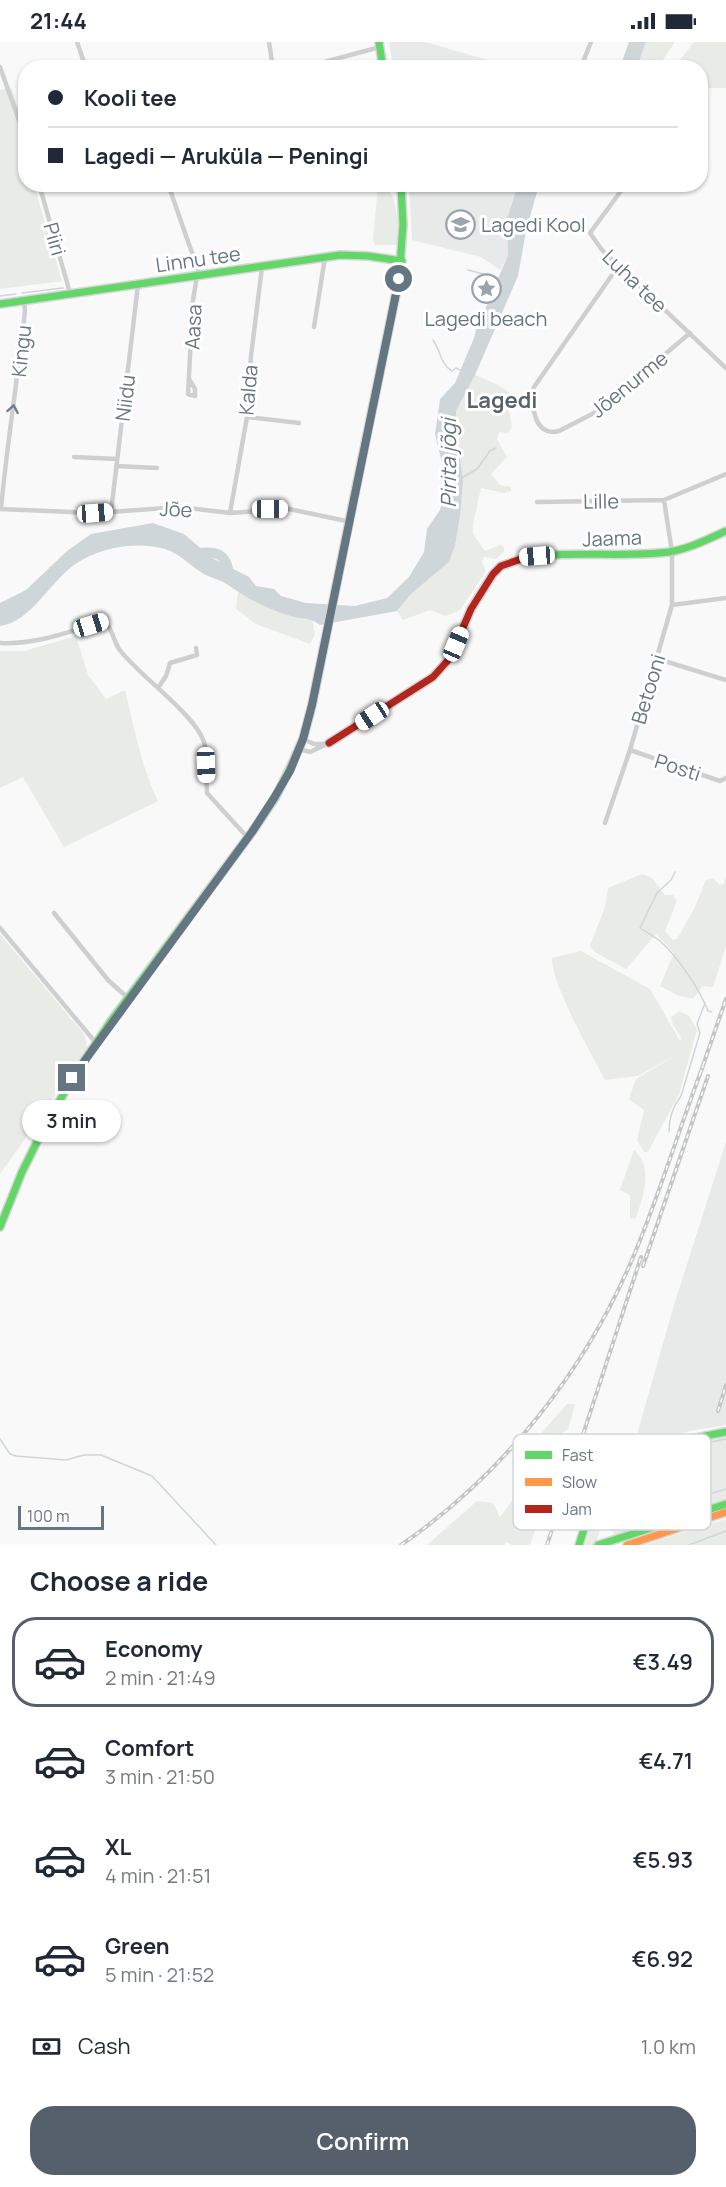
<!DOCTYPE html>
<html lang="en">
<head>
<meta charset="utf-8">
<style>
  body { margin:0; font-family:Manrope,sans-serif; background:#f6f6f7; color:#1f2937; height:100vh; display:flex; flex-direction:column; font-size:22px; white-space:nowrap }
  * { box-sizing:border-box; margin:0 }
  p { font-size:20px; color:#747a83 }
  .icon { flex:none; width:33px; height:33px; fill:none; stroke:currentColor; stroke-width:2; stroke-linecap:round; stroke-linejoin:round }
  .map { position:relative; height:1503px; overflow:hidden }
  .side { display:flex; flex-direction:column; background:#fff; flex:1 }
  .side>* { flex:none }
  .hud { position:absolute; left:18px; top:18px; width:690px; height:132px; border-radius:24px; box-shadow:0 2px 4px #0004; display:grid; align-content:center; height:132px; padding:0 30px; background:#fff }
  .scale { position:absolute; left:18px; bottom:15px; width:86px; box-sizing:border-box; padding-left:6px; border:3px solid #657683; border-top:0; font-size:16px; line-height:21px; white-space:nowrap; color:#657683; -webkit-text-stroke:4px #fff; paint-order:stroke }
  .end { position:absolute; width:27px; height:27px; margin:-14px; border:8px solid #657683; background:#fff; box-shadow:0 0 0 3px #fff }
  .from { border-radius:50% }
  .bubble { position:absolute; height:42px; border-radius:21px; background:#fff; box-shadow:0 2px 4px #0004; font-size:20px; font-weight:600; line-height:42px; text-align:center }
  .car { position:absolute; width:18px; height:36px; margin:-18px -9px; border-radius:8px; box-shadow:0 0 4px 2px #0007; background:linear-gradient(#fff 24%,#345 0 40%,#fff 0 76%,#345 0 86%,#fff 0) }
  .hud b { display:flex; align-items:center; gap:21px; height:57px; font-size:22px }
  .hud b+b { border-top:2px solid #e0e1e3 }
  .hud i { width:15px; height:15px; background:#1f2937 }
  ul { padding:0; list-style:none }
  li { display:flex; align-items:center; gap:18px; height:90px; margin:0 12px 9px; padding:0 18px; border:3px solid transparent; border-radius:24px }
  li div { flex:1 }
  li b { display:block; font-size:22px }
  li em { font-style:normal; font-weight:600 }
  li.on { border-color:#56606c }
  li>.icon { width:54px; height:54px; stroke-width:1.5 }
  h2 { padding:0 30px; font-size:27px; line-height:72px }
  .pay { display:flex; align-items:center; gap:15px; height:66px; padding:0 30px; font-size:22px }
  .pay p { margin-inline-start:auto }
  .action { display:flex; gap:12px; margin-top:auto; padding:12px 30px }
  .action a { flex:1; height:69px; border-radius:24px; background:#56606c; color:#fff; font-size:24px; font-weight:600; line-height:69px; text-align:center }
  .status { display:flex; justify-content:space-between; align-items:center; height:42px; padding:0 30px; background:#fff; direction:ltr }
  .status svg { height:16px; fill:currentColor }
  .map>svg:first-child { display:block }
</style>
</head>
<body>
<div class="status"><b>21:44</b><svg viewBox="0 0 49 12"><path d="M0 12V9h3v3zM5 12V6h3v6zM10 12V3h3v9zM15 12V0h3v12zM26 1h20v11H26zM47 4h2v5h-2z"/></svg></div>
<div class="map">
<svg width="726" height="1503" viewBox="0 0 726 1503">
  <rect width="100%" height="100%" fill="#f9f9f9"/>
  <!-- built -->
  <path fill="#e8e9e9" d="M389 0H426L511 25H393Z
    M409 143H518L507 176 508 213 500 228 481 215 412 198Z
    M726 1100V1383L690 1389 642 1402 638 1389 674 1263Z"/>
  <!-- green -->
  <path fill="#e8ebe6" d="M646 0H675L658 25H645L639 20Z
    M694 0H726V46H701L700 26H674Z
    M12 46 25 90V92L19 94 25 114 26 142 34 143 62 239 0 247V48Z
    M378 143H390V151L393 154 399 183V203H375L373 199Z
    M475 333 496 342 512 352 509 369 512 385 508 391 499 390 497 397 507 415 491 432 500 443 511 445V449L504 451 481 446 473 482V492L485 509 500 503 504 505V510L496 517 484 515 482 520 486 529 460 568 446 574 430 568 403 578 397 569 411 552 449 520 455 504 460 474V413L456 390V369Z
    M238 550C261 563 285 575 312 577L315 592 310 602 256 582 236 567Z
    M76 594 88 633 106 657 125 648C134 685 141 724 158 759L64 805 23 735 0 746V609H24Z
    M642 832 652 836 665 853H673L677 859 665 889 673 898 677 897 694 867 706 838 713 836 720 843 724 841 726 834V904L713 945 703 944 693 957 677 953 660 944 674 911 656 892 626 927 595 910 590 904 605 865 608 846Z
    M0 892 84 992 88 1007 0 1132Z
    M581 909 650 947 680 999 681 995 673 983 671 975 679 969 689 974 697 988 679 1052 648 1110H644L637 1098 644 1068 629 1057 636 1037 679 1011 638 1034 605 1038C592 1013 551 941 552 916Z
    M634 1108C654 1125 643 1154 636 1176L630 1177V1153L620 1148Z
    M567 1362H575L568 1387 557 1395 548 1425 552 1440 530 1503H511L507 1500 504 1503H427L477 1459 493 1461 500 1475 516 1453 532 1407 544 1388Z
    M726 1394V1457L614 1493 609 1480 600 1488 595 1503H585C588 1493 590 1482 594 1472 619 1415 671 1403 726 1394Z
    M726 1477V1503H644Z"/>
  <!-- water -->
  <path fill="#ced6d9" d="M629 0H646L637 25H620Z
    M518 143H539L526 189 518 234 475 333 456 369V390L463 438 460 474 455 504 449 520 411 552 397 569 320 583C311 576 305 577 295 575 282 572 268 566 256 560 245 555 236 548 225 541 218 537 211 536 204 532 191 525 181 512 165 507 136 499 102 505 77 521 51 537 32 580 0 584V561L26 548 67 509 91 492 153 481 184 492 212 516 249 535 256 544 274 547 281 554 306 561 355 564 387 556 409 535 424 510 427 487 440 468 445 449 442 421 435 392 440 357 455 341 474 296 478 280 484 270 508 213 507 176Z"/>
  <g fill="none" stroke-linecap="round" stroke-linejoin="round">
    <!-- stream -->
    <path stroke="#ced6d9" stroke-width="1.5" d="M468 228 499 236
      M22 251 63 246
      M0 254 16 252
      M433 298C441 309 440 322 452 329L456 326 460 328
      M462 436 477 427 490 409 496 406
      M675 830 671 838 657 851 640 886C646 890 654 894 660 899 678 915 699 946 708 969L711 970
      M669 1090C669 1077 672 1065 681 1054L700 991 697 982 705 961
      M0 1397 10 1412 16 1414 66 1418 84 1413H101L152 1434 216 1503
      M642 1421 674 1407 726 1397
      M628 1477 726 1447
      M689 1503 726 1489"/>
    <!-- river -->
    <path stroke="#ced6d9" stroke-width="10" d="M191 512C213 508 228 509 229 535"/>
    <defs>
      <path id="fast" d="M379 0 383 26
        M0 262 340 213 368 214 402 219
        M357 441 399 237 403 183 401 142
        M524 516C572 508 621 516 669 510 689 507 708 497 726 489
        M0 1185 22 1130 48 1078 78 1028 111 979 252 790 275 756 291 724
        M579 1503C583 1491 586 1479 591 1468 619 1413 670 1400 726 1390
        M598 1503 726 1462"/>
      <path id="slow" d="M291 724 303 697 312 663 357 441
        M627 1503 726 1470"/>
      <path id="jam" d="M329 701 433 635 450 616 471 567 493 532 501 524 524 516"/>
    </defs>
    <!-- fast casing -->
    <use href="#fast" stroke="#d5d6d7" stroke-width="10"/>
    <!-- slow casing -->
    <use href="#slow" stroke="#d5d6d7" stroke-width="10"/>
    <!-- jam casing -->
    <use href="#jam" stroke="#d5d6d7" stroke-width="10"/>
    <!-- street -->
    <path stroke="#cecfd0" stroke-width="4.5" d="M77 0 86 26
      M269 0 273 26
      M0 25 26 98
      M581 25 591 0
      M302 26 380 5
      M39 142 70 251
      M168 142 198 228 193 258 188 352 195 354V347L189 337
      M464 142V148
      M626 142 590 191 602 208 726 326
      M619 223 534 345C530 361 534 396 559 389L598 369 690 291
      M314 285 325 215
      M247 375 299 381
      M74 415 117 417
      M116 424 157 426
      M537 460 664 458 726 432
      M0 467 95 471 180 465 230 471 289 467 351 480
      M1 467C7 401 18 335 25 269L24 258
      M111 470 138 243
      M230 471 247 375 251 314 262 225
      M672 563 726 556
      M0 601C37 603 70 589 104 579 113 587 113 598 119 607 138 633 195 672 204 700 208 716 206 735 207 751L248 796
      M658 617 726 638
      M158 646 166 634 170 621 197 613 196 606
      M303 697 314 702H326
      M299 707 310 710 329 701
      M630 708 720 739 726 736
      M605 781 630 708 672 563V510L664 458
      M54 871 108 938 129 957
      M0 886 96 1001"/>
    <!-- fast -->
    <use href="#fast" stroke="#63d668" stroke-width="7"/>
    <!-- slow -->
    <use href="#slow" stroke="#ff974d" stroke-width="7"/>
    <!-- jam -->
    <use href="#jam" stroke="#b3261e" stroke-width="7"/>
    <defs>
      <path id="rail" d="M700 1032 726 957
        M643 1224 708 1034
        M718 1369 726 1343
        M401 1503C504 1432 586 1328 634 1213 660 1151 679 1087 703 1024
        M547 1503 641 1215"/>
    </defs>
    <!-- rail casing -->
    <use href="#rail" stroke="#c3c5c6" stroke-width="4"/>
    <!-- rail -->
    <use href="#rail" stroke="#fff" stroke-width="1.5" stroke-dasharray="4.5" stroke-linecap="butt"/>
  </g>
  <!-- one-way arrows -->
  <defs><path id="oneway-chevron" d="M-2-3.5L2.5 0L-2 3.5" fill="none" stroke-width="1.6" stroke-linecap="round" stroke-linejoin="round" transform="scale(1.5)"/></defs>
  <use stroke="#707f8b" href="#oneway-chevron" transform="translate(13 367) rotate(-80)"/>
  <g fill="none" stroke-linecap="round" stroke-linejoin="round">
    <!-- route -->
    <path stroke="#657683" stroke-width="8" d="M72 1036 252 790 274 756 290 729 303 697 312 663 399 237"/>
  </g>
  <!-- icons -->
  <defs>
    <symbol id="school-ring" viewBox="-11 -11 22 22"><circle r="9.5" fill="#fff" stroke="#99a4ac" stroke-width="1.5"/><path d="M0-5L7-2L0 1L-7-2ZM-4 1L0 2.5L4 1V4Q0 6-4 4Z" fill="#99a4ac"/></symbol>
    <symbol id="sight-ring" viewBox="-11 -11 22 22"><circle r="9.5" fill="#fff" stroke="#99a4ac" stroke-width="1.5"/><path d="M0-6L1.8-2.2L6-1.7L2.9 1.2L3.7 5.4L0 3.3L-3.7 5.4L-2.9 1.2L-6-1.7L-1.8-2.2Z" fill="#99a4ac"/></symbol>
  </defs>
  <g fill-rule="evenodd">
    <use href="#school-ring" x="444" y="166" width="33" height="33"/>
    <use href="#sight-ring" x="470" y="230" width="33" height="33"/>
  </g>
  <g text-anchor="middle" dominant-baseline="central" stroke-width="6" stroke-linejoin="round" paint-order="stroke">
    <!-- poi labels -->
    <g font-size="20" fill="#657683" stroke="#fff" text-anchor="start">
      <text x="481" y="182">Lagedi Kool</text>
      <text x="486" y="276" text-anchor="middle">Lagedi beach</text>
    </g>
    <!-- street labels -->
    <g font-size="20" fill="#657683" stroke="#fff">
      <text transform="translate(55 197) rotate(74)">Piiri</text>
      <text transform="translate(198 217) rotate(-8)">Linnu tee</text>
      <text transform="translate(635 239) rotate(44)">Luha tee</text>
      <text transform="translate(193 285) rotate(-87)">Aasa</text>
      <text transform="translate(21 309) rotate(-84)">Kingu</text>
      <text transform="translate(629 342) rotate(-39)">Jõenurme</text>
      <text transform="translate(248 348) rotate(-85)">Kalda</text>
      <text transform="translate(125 356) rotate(-83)">Niidu</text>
      <text transform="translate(601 459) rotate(-1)">Lille</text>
      <text transform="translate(176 467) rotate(3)">Jõe</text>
      <text transform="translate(612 496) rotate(-2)">Jaama</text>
      <text transform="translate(648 647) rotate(-73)">Betooni</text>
      <text transform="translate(678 725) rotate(18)">Posti</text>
    </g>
    <!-- water labels -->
    <g font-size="21" font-style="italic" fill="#60757c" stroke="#fff">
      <text transform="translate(448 421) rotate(-90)">Pirita jõgi</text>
    </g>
    <!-- quarter labels -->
    <g font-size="22" font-weight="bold" fill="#57646e" stroke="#fff">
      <text x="502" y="358">Lagedi</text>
    </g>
  </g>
  <!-- legend -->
  <rect x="513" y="1392" width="198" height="96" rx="9" fill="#fff" stroke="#d1d6da" stroke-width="1.5"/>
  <rect x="525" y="1409" width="27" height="8" fill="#63d668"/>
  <rect x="525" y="1436" width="27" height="8" fill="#ff974d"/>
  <rect x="525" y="1463" width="27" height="8" fill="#b3261e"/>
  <g font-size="16" fill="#657683">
    <text x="562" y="1419">Fast</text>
    <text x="562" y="1446">Slow</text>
    <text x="562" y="1473">Jam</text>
  </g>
</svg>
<div class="scale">100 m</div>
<i class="end from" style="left:399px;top:237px"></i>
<i class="end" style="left:72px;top:1036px"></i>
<div class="bubble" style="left:22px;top:1058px;width:99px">3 min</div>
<i class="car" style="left:270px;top:467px;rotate:90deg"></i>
<i class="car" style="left:95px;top:471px;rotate:86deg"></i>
<i class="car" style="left:537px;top:514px;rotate:266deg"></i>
<i class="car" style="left:91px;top:583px;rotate:73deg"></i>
<i class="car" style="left:456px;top:602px;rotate:23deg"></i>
<i class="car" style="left:372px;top:674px;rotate:237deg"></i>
<i class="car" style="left:206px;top:723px;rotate:178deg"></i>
<div class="hud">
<b><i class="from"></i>Kooli tee</b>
<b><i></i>Lagedi — Aruküla — Peningi</b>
</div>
</div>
<section class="side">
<h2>Choose a ride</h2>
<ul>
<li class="on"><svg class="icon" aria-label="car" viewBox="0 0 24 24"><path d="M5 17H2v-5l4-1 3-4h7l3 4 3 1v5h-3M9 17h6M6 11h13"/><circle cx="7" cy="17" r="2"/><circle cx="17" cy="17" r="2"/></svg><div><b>Economy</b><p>2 min · 21:49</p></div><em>€3.49</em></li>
<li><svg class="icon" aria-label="car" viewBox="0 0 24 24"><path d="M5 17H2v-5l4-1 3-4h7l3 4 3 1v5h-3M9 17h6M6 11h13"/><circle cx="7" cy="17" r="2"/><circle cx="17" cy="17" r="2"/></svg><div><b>Comfort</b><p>3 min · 21:50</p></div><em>€4.71</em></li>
<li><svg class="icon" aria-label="car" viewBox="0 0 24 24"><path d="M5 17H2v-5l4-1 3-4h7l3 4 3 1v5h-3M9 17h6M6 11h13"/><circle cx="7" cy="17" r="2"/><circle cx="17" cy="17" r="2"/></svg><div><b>XL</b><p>4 min · 21:51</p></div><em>€5.93</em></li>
<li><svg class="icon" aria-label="car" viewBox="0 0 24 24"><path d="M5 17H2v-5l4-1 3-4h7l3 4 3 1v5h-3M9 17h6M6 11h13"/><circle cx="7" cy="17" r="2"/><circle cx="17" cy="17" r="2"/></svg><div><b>Green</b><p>5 min · 21:52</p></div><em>€6.92</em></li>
</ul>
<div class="pay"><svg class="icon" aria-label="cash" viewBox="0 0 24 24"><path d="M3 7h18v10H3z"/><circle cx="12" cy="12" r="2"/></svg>Cash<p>1.0 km</p></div>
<div class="action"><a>Confirm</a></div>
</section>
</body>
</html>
